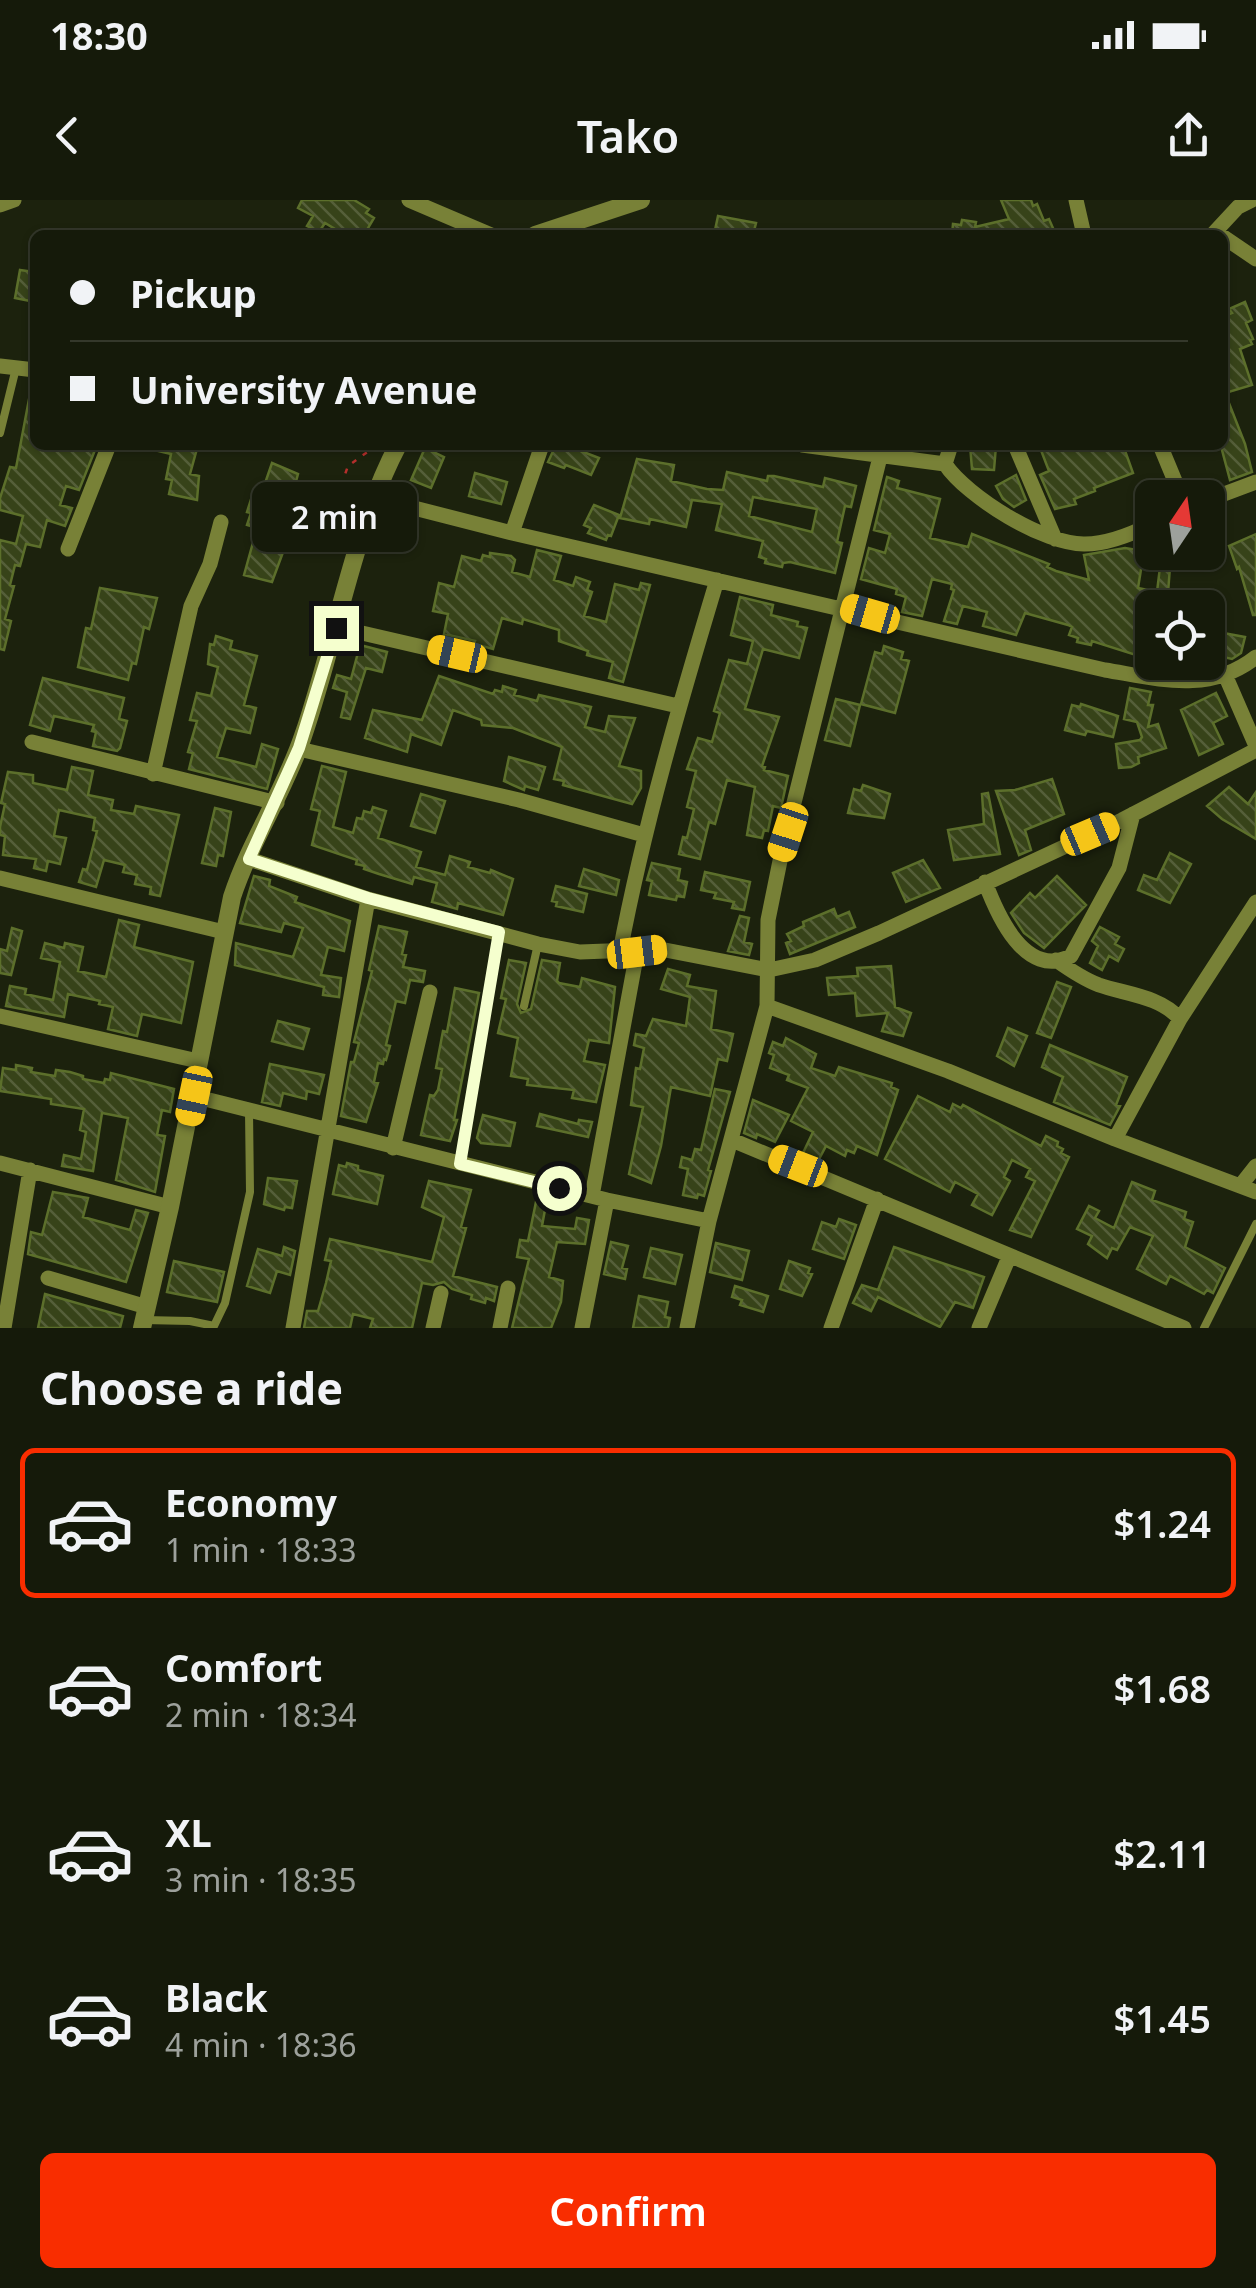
<!DOCTYPE html>
<html lang="en">
<head>
<meta charset="utf-8">
<style>
  body { margin:0; font-family:"Noto Sans",sans-serif; background:#1e2313; color:#f1f3f6; height:100vh; display:flex; flex-direction:column; font-size:38px; white-space:nowrap }
  * { box-sizing:border-box; margin:0 }
  p { font-size:32px; color:#9da19c }
  .icon { flex:none; width:55px; height:55px; fill:none; stroke:currentColor; stroke-width:2; stroke-linecap:round; stroke-linejoin:round }
  .map { position:relative; height:1128px; overflow:hidden }
  .sheet { display:flex; flex-direction:column; background:#151a0a; flex:1 }
  .sheet>* { flex:none }
  .hud { position:absolute; left:30px; top:30px; width:1198px; height:220px; border-radius:15px; box-shadow:0 2px 8px #0004,0 0 0 2px #34382b; display:grid; align-content:center; height:220px; padding:0 40px; background:#151a0a }
  .needle { width:65px; rotate:13deg }
  .tools { position:absolute; left:1135px; top:280px; display:grid; gap:20px }
  .tools a { display:grid; place-items:center; width:90px; height:90px; border-radius:15px; background:#151a0a; box-shadow:0 2px 8px #0004,0 0 0 2px #34382b; font-size:50px }
  .end { position:absolute; width:45px; height:45px; margin:-22px; border:12px solid #f5ffce; background:#111; box-shadow:0 0 0 5px #111 }
  .from { border-radius:50% }
  .bubble { position:absolute; height:70px; border-radius:15px; background:#151a0a; box-shadow:0 2px 8px #0004,0 0 0 2px #34382b; font-size:32px; font-weight:600; line-height:70px; text-align:center }
  .car { position:absolute; width:30px; height:60px; margin:-30px -15px; border-radius:12px; box-shadow:0 0 8px 2px #0007; background:linear-gradient(#f5c518 24%,#345 0 40%,#f5c518 0 76%,#345 0 86%,#f5c518 0) }
  .hud b { display:flex; align-items:center; gap:35px; height:95px; font-size:38px }
  .hud b+b { border-top:2px solid #34382b }
  .hud i { width:25px; height:25px; background:#f1f3f6 }
  ul { padding:0; list-style:none }
  li { display:flex; align-items:center; gap:30px; height:150px; margin:0 20px 15px; padding:0 20px; border:5px solid transparent; border-radius:15px }
  li div { flex:1 }
  li b { display:block; font-size:38px }
  li em { font-style:normal; font-weight:600 }
  li.current { border-color:#f92d00 }
  li>.icon { width:90px; height:90px; stroke-width:1.5 }
  h2 { padding:0 40px; font-size:45px; line-height:120px }
  .action { display:flex; gap:20px; margin-top:auto; padding:20px 40px }
  .action a { flex:1; height:115px; border-radius:15px; background:#f92d00; color:#fff; font-size:40px; font-weight:600; line-height:115px; text-align:center }
  .status { display:flex; justify-content:space-between; align-items:center; height:70px; padding:0 50px; background:#151a0a; direction:ltr }
  .status svg { height:28px; fill:currentColor }
  header { display:flex; justify-content:space-between; align-items:center; height:130px; padding:0 40px; background:#151a0a; font-size:45px; font-weight:600 }
  .map>svg:first-child { display:block }
</style>
</head>
<body>
<div class="status"><b>18:30</b><svg viewBox="0 0 49 12"><path d="M0 12V9h3v3zM5 12V6h3v6zM10 12V3h3v9zM15 12V0h3v12zM26 1h20v11H26zM47 4h2v5h-2z"/></svg></div>
<header><svg class="icon" aria-label="back" viewBox="0 0 24 24"><path d="M15 5l-7 7 7 7"/></svg>Tako<svg class="icon" aria-label="share" viewBox="0 0 24 24"><path d="M12 15V3M7 8l5-5 5 5M5 13v7h14v-7"/></svg></header>
<div class="map">
<svg width="1256" height="1128" viewBox="0 0 1256 1128">
  <defs>
    <pattern id="building-back-hatch" width="6" height="6" patternUnits="userSpaceOnUse" patternTransform="scale(2.5)"><rect width="6" height="6" fill="#374319"/><path d="M-1 5l2 2M0 0l6 6M5-1l2 2" fill="none" stroke="#555f39"/></pattern>
  </defs>
  <rect width="100%" height="100%" fill="#1c220d"/>
  <!-- building -->
  <path fill="url(#building-back-hatch)" stroke="#5c6f2b" stroke-width="2.5" fill-rule="evenodd" d="M302 0H354L369 9 366 13 374 18 364 35H345L325 23 319 32 307 26 313 16 298 8Z
    M1001 0H1031L1033 6 1037 4 1044 21 1049 19 1056 35H952L953 24 961 25 962 20 976 22 975 27 1009 19Z
    M718 16 756 23 753 35H714Z
    M20 70 35 72V102L15 98Z
    M1245 102 1252 120 1246 123 1253 139 1250 140 1252 144 1240 149 1252 185 1225 193 1245 244 1252 272 1230 280 1222 250V117L1232 113 1229 109Z
    M30 194H35V245H97L79 290 66 286 60 305 72 308 65 326 47 320 40 347 26 344 20 366 15 365 10 385 14 386 5 419 11 421 4 450 0 449V340L16 344 23 316 0 310V298L10 267 16 268Z
    M150 245H198L190 274 199 276 197 300 169 294 172 280 166 279 171 254 150 249Z
    M556 245H574L573 248 599 258 591 275 566 265 564 268 548 262Z
    M970 245 996 246 994 270 972 269Z
    M1039 245H1123L1133 273 1094 288 1095 291 1074 299 1076 304 1055 309 1040 275 1049 271Z
    M425 248 444 257 431 288 411 280Z
    M637 259 674 265 671 281 707 289 723 290 727 272 767 281 768 276H774L823 287 825 278 856 286 851 307 845 306 837 342 842 343 835 373 790 362 783 363 782 367 765 363 766 359 759 357 763 341 716 330 722 304 692 300 686 327 650 319 649 324 620 318ZM753 297 817 309 812 332 749 316Z
    M272 263 298 274 294 289 282 285 275 309 281 311 277 322 272 320 266 339 286 344 272 382 244 375 257 328 247 325 251 313 247 312 253 293 261 295Z
    M475 273 507 282 501 304 469 296Z
    M1016 275 1026 300 1014 307 1003 299 996 286Z
    M887 277 899 281 897 288 940 299 930 338 968 347 972 334 1049 364 1047 367 1056 371 1089 380 1084 355 1125 348 1144 351 1138 388 1157 392 1160 367H1170L1168 393H1179V408H1152L1145 446 1142 445 1139 456 1092 441 1091 445 1077 442 1078 438 1069 435 1072 427 1068 425 1025 413 1016 435 983 426 987 412 963 406 957 424 944 421 954 390 951 389 952 384 932 379 922 416 902 412 906 397 896 394 897 389 861 379 869 348 885 353 890 334 874 330Z
    M594 305 619 315 611 336 608 335 606 340 588 333 591 328 584 325Z
    M1256 334V415H1253L1239 367 1237 369 1229 346Z
    M537 350 561 356 554 380 573 386 576 377 590 382 587 390 592 392 584 416 606 422 615 384 639 390 641 383 650 385 623 482 609 478 613 462 587 455 588 451 559 441V430L523 419 522 424 502 418 493 449 474 444 475 441 444 434 448 414 433 411 439 383 454 387 462 356 481 361 483 355 490 357V353L511 356 515 360 512 372 530 377Z
    M100 388 157 398 149 429 144 427 136 464 132 463 128 480 78 467 86 428 91 429Z
    M740 397 773 405 771 415 798 422 797 426 807 428 799 458 763 449 745 509 779 517 762 566 765 567 764 570 788 576 781 608 773 606 768 631 764 630 762 638 747 635 755 587 727 580 715 624 709 622 700 659 679 654 683 637 687 638 694 609 687 607 696 571 687 569 698 538 712 542 720 513 714 511 729 460 747 464 753 441 731 435Z
    M1218 432 1245 437 1241 453 1232 459 1214 455Z
    M216 436 232 441 230 449 257 456 244 505 256 508 250 533 226 528 217 557 256 567 262 544 278 549 267 589 189 569 193 553 188 552 197 521 190 520 197 493 211 496 218 467 208 464 210 444 214 445Z
    M360 445 387 452 382 472 366 468 350 519 341 517 347 492 333 488 337 475 351 479Z
    M884 446 903 452 901 459 909 461 895 513 861 504 875 452 882 454Z
    M439 476 493 494 495 490 502 492 503 486 516 490 514 495 537 501 539 495 591 507 585 527 605 532 609 516 635 518 619 566 641 571V588L632 604 563 585 564 581 554 579 562 547 513 528 482 525 481 520 453 510 441 545 411 534 407 552 365 538 373 510 422 520Z
    M43 478 124 498 119 519 127 521 120 548 117 551 93 546 96 532 92 531 94 525 54 516 50 531 30 525Z
    M1130 488 1151 492 1148 505H1153L1148 527 1158 524 1166 548 1138 557 1139 563 1131 567 1119 568 1116 544 1140 540 1142 537 1137 522 1124 519Z
    M1216 493 1227 516 1213 523 1223 544 1199 555 1181 510Z
    M836 499 860 505 850 546 825 540Z
    M1081 504 1118 516 1113 537 1087 531 1085 535 1065 530 1072 505 1080 507Z
    M509 557 545 567 538 590 525 586 524 590 504 581Z
    M322 566 346 572 333 627 353 633 357 618 362 619 364 611 371 613 373 607 386 611 378 638 421 652 416 667 445 675 450 656 470 662 468 667 490 673 491 670 513 679 503 715 458 703 457 709 432 702 437 683 414 677 412 684 379 674 364 669 365 666 356 664 357 660 312 645 320 611 311 609Z
    M72 567 93 571 88 595 113 600 111 610 134 614 136 606 179 615 160 696 150 694 151 687 135 684 137 675 123 672 125 665 104 660 96 687 79 682 83 669 87 670 97 631 93 630 95 618 59 610 54 636 66 638 60 664 48 661 46 671 34 668 36 659 3 655 5 636 0 635V627L5 604 1 603 8 572 33 575V583L67 590Z
    M1052 579 1064 614 1025 630 1031 650 1019 655 996 591 1015 590Z
    M863 585 890 594 884 618 848 613 854 589 861 591Z
    M1229 587 1248 604 1256 592V639L1222 619 1207 606Z
    M988 593 1000 654 954 660 948 630 984 624 982 594Z
    M421 594 445 601 435 633 411 626Z
    M215 608 231 612 223 656 218 655 216 666 202 663Z
    M1170 653 1191 664 1170 703 1138 690 1144 675 1157 680Z
    M923 660 940 688 906 702 893 673Z
    M652 663 680 669 678 680 687 682 684 697 677 696 676 700 649 695 652 681 647 680Z
    M584 669 619 680 616 695 579 686Z
    M705 672 750 682 744 710 732 708 734 702 714 698 716 693 701 690Z
    M254 676 270 680 269 686 297 697 295 702 350 721 344 751 328 747 321 775 341 778 339 797 323 795 324 787 235 765 236 743 293 757 303 728 284 723 281 732 240 723Z
    M1057 676 1086 705 1044 748 1024 733 1011 713 1030 693 1035 698Z
    M556 686 587 694 583 712 556 706 557 702 552 701Z
    M834 709 837 717 849 712 855 727 790 754 786 743 791 741 787 734 804 726 803 722Z
    M740 716 749 718 744 742 752 744 749 755 728 751Z
    M119 720 139 725 134 747 193 762 181 823 142 814 137 836 108 829 113 807 99 804 100 801 68 794 64 817 6 806 10 786 26 789 25 794 53 800 60 762 41 758 45 743 64 748 65 743 83 747 78 771 106 777Z
    M379 726 407 732 402 754 406 755 403 767 425 771 423 782 410 780 405 803 396 801 386 845 390 846 386 860 384 859 383 864 378 863 374 882 378 883 366 922 341 916 351 862H354L359 843 354 842 372 771 369 770Z
    M1100 727 1119 737 1115 744 1124 749 1118 761 1109 756 1102 770 1090 763 1098 746 1092 741Z
    M12 728 22 731 11 775 0 773V749L7 751Z
    M509 760 526 763 517 804 521 813 531 809 542 760 560 763 557 781 559 783 580 787 582 778 615 787 609 843 589 840 584 861 605 865 596 902 572 898 574 890 527 885 528 879 511 876 518 838 498 833 506 799 501 798Z
    M891 766 895 807 911 813 903 836 882 831 888 813 857 816 855 793 829 795 827 778 858 776 857 768Z
    M668 769 690 775 687 786 716 791 711 829 733 834 727 861 718 859 710 896 671 887 661 946 651 983 629 974 643 907 631 905 636 868 640 869 644 848 634 845 636 834 646 836 653 819 686 826 690 797 661 789Z
    M1057 782 1071 787 1051 838 1037 833Z
    M455 788 479 793 454 920H457L450 941 421 935 430 895 434 896 438 890 442 869 436 868 443 831 447 832Z
    M278 821 309 829 303 849 272 841Z
    M1008 828 1027 836 1014 866 997 856Z
    M786 838 816 854 811 868 835 876 839 867 892 883 891 887 898 890 877 955 857 946 854 953 847 950 845 956 826 946 818 961 803 953 813 932 791 921 808 888 787 880 789 875 770 868 774 855 769 853 773 842 783 846Z
    M1050 845 1127 877 1116 905 1120 906 1110 925 1054 902 1063 877 1042 867Z
    M270 864 324 875 319 894 307 891 306 899 283 893 280 906 262 902Z
    M16 865 32 868 31 872 55 876 56 870 70 872 83 876V879L104 883 105 879 110 880 111 873 174 889 170 912 162 910 157 935 165 936 155 992 116 980 128 918 102 913 93 971 62 966 64 955 81 959 86 932 80 930 84 909 51 904V899L0 891 3 868 16 870Z
    M715 889 730 892 708 970 711 971 704 996 698 994 697 998 683 995 688 969 680 967 682 957 692 960 695 949 701 950Z
    M918 896 950 912 953 904 961 908 963 905 1041 946 1046 936 1058 942 1057 946 1063 949 1061 953 1069 957 1031 1037 1010 1030 1035 981 1026 977 1030 969 1012 960 1004 977 1010 981 992 1015 972 1005 978 994 955 982 950 992 885 959Z
    M753 900 789 915 775 942 757 934 756 938 744 933Z
    M540 914 578 924 579 920 592 922 588 937 537 926Z
    M483 915 515 923 510 946 481 943 477 938Z
    M347 963 358 966V970L383 976 377 1004 333 994 339 965 346 967Z
    M268 978 297 981 292 1008 285 1007 284 1010 264 1004Z
    M429 981 471 990 461 1027 466 1028 453 1076 497 1087 494 1101 486 1098 485 1103 471 1099 472 1095 452 1089 444 1082 433 1085 422 1083 412 1128H370L373 1119 353 1114 350 1128H304L307 1111H318L326 1083 331 1061 325 1060 330 1039 432 1062 444 1017 422 1007Z
    M1132 982 1155 991 1152 1000 1186 1012 1184 1019 1193 1022 1185 1047 1225 1068 1213 1093 1207 1090 1204 1094 1170 1076 1166 1084 1137 1069 1153 1036 1130 1027 1117 1050 1112 1048 1107 1058 1088 1044 1092 1036 1077 1029 1089 1006 1099 1011 1095 1018 1114 1028Z
    M53 992 88 998 83 1017 130 1030 136 1010 148 1013 126 1082 28 1054 31 1032 42 1035Z
    M537 997 547 999 542 1026 575 1029 577 1018 589 1020 585 1044 557 1042 549 1077 563 1081 561 1102 551 1128H512L529 1059 517 1057 520 1040 528 1041Z
    M839 1019 856 1025 844 1059 813 1049 822 1022 836 1027Z
    M611 1042 628 1046 622 1068 627 1069 625 1079 604 1074Z
    M716 1043 749 1051 742 1080 710 1072Z
    M284 1047 295 1051 290 1075 277 1071 270 1093 247 1086 258 1049 282 1056Z
    M894 1047 984 1077 973 1108 955 1102 940 1127 878 1097 871 1111 853 1103 862 1085 878 1090Z
    M651 1048 682 1055 675 1084 644 1077Z
    M174 1061 224 1072 217 1102 167 1092Z
    M789 1061 810 1068 808 1073 812 1074 802 1096 780 1089Z
    M735 1086 768 1096 763 1112 740 1105 742 1100 732 1097Z
    M45 1094 123 1116 120 1128H38Z
    M639 1096 668 1102 665 1117 670 1118 668 1128H633Z"/>
  <g fill="none" stroke-linecap="round" stroke-linejoin="round">
    <!-- path -->
    <path stroke="#b42f2c" stroke-width="2.5" stroke-dasharray="5 8" stroke-linecap="butt" d="M292 312 333 308 348 266 377 245"/>
    <!-- service -->
    <path stroke="#788137" stroke-width="8" d="M0 233 16 168
      M524 806 538 744
      M461 964 499 732
      M144 1120 190 1121 214 1126 225 1103 250 992 249 912
      M1204 1128 1256 1024"/>
    <!-- minor -->
    <path stroke="#788137" stroke-width="15" d="M409 0 491 35
      M1076 0 1084 35
      M0 5 14 0
      M1212 35 1238 7 1252 0
      M1222 36 1256 59
      M0 166 35 170
      M802 245 945 264
      M951 245 945 264C967 297 1045 345 1085 344 1108 344 1132 334 1152 324
      M1015 245 1055 339
      M1160 245 1182 298
      M375 298 512 333 1105 470C1160 479 1209 494 1256 457
      M1208 300 1256 282
      M512 333 541 248
      M68 349 109 245
      M336 427 678 506
      M1226 477 1256 546
      M32 542 277 603
      M299 549 519 600 644 635
      M153 574 191 406 210 364 221 322
      M249 659 368 699 538 744 580 752 660 749 769 770 815 760 879 733 1122 620 1256 550
      M0 678 224 732
      M985 682C997 714 1025 780 1071 756L1119 668 1133 614
      M620 752C644 625 680 503 717 380
      M1056 760C1070 770 1083 779 1099 785 1125 794 1160 796 1180 819
      M767 806 948 871 1115 939 1256 992
      M0 816 198 861
      M193 896 607 1000 709 1021
      M1115 939 1180 819 1256 702
      M732 940 1184 1128
      M393 948 430 792
      M0 963 170 1007
      M1241 985 1256 966
      M592 996 637 752
      M48 1078 147 1107
      M4 1128 30 970
      M293 1128 368 699
      M433 1128 441 1093
      M500 1128 508 1088
      M582 1128 607 1000
      M687 1128 709 1021 767 806 768 720 782 651 880 257
      M831 1128 877 999
      M979 1128 1009 1057"/>
    <!-- tertiary -->
    <path stroke="#788137" stroke-width="18" d="M535 35 641 0
      M142 1128 170 1007 232 697C250 642 284 592 303 536 335 444 353 330 398 245"/>
  </g>
  <g fill="none" stroke-linecap="round" stroke-linejoin="round">
    <!-- route -->
    <path stroke="#f5ffce" stroke-width="12" d="M336 428 299 548 249 659 368 698 499 732 460 964 559 988"/>
  </g>
</svg>
<div class="tools">
<a><svg class="needle" viewBox="-14 -14 28 28"><path d="M0-13l5 13h-10z" fill="#e53935"/><path d="M0 13l5-13h-10z" fill="#9da19c"/></svg></a>
<a><svg class="icon" aria-label="locate" viewBox="0 0 24 24"><circle cx="12" cy="12" r="6"/><path d="M12 2v4M12 18v4M2 12h4M18 12h4"/></svg></a>
</div>
<i class="end from" style="left:559px;top:988px"></i>
<i class="end" style="left:336px;top:428px"></i>
<div class="bubble" style="left:252px;top:282px;width:165px">2 min</div>
<i class="car" style="left:870px;top:414px;rotate:286deg"></i>
<i class="car" style="left:457px;top:454px;rotate:283deg"></i>
<i class="car" style="left:788px;top:632px;rotate:198deg"></i>
<i class="car" style="left:1090px;top:634px;rotate:67deg"></i>
<i class="car" style="left:637px;top:752px;rotate:83deg"></i>
<i class="car" style="left:194px;top:896px;rotate:192deg"></i>
<i class="car" style="left:798px;top:966px;rotate:291deg"></i>
<div class="hud">
<b><i class="from"></i>Pickup</b>
<b><i></i>University Avenue</b>
</div>
</div>
<section class="sheet">
<h2>Choose a ride</h2>
<ul>
<li class="current"><svg class="icon" aria-label="car" viewBox="0 0 24 24"><path d="M5 17H2v-5l4-1 3-4h7l3 4 3 1v5h-3M9 17h6M6 11h13"/><circle cx="7" cy="17" r="2"/><circle cx="17" cy="17" r="2"/></svg><div><b>Economy</b><p>1 min · 18:33</p></div><em>$1.24</em></li>
<li><svg class="icon" aria-label="car" viewBox="0 0 24 24"><path d="M5 17H2v-5l4-1 3-4h7l3 4 3 1v5h-3M9 17h6M6 11h13"/><circle cx="7" cy="17" r="2"/><circle cx="17" cy="17" r="2"/></svg><div><b>Comfort</b><p>2 min · 18:34</p></div><em>$1.68</em></li>
<li><svg class="icon" aria-label="car" viewBox="0 0 24 24"><path d="M5 17H2v-5l4-1 3-4h7l3 4 3 1v5h-3M9 17h6M6 11h13"/><circle cx="7" cy="17" r="2"/><circle cx="17" cy="17" r="2"/></svg><div><b>XL</b><p>3 min · 18:35</p></div><em>$2.11</em></li>
<li><svg class="icon" aria-label="car" viewBox="0 0 24 24"><path d="M5 17H2v-5l4-1 3-4h7l3 4 3 1v5h-3M9 17h6M6 11h13"/><circle cx="7" cy="17" r="2"/><circle cx="17" cy="17" r="2"/></svg><div><b>Black</b><p>4 min · 18:36</p></div><em>$1.45</em></li>
</ul>
<div class="action"><a>Confirm</a></div>
</section>
</body>
</html>
